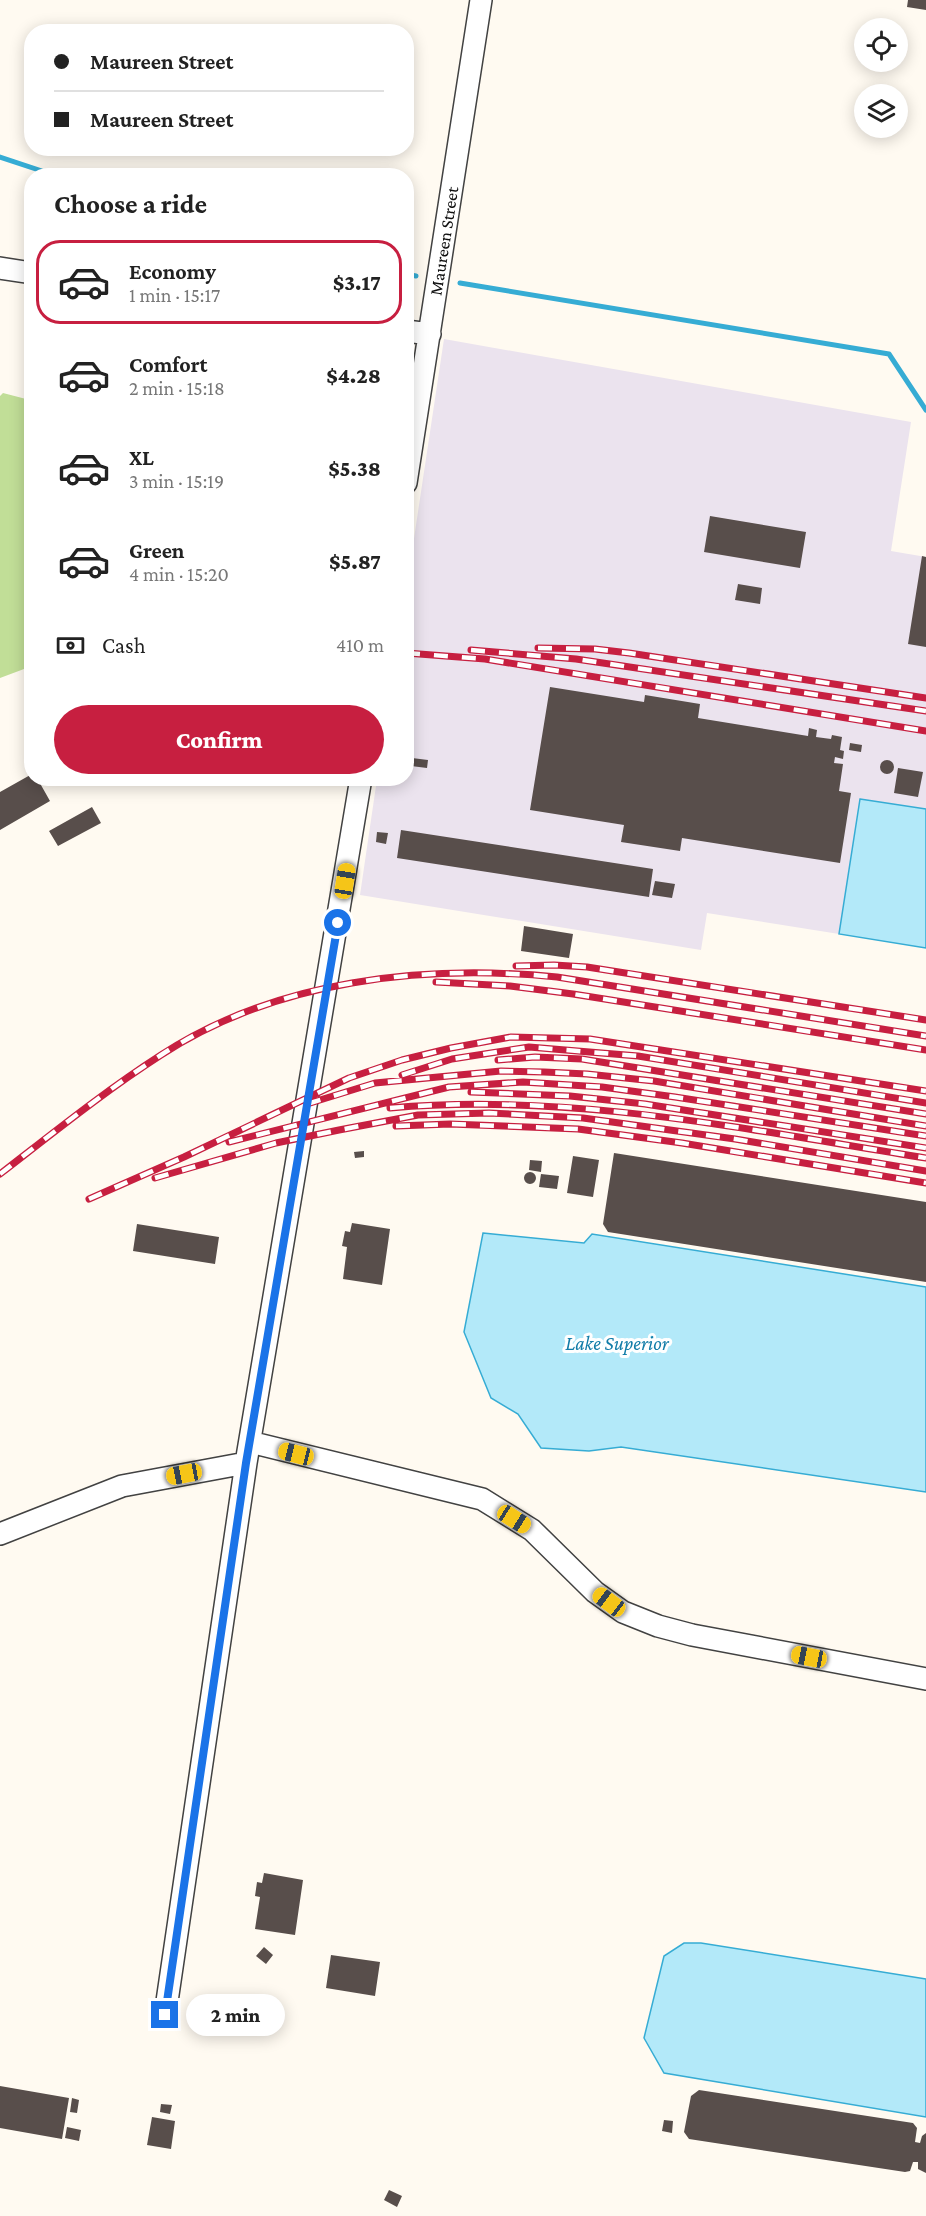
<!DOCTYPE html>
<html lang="en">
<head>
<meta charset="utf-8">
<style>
  body { margin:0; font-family:"Crimson Pro",serif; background:#f2f2f2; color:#222; height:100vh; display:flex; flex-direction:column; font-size:22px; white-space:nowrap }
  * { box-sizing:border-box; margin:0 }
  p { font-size:20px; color:#767676 }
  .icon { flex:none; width:33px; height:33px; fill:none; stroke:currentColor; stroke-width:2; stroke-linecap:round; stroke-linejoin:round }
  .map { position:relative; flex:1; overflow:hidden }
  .drawer { position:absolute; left:24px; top:168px; width:390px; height:618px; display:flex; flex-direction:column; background:#fff; border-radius:24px; box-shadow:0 3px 15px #0003 }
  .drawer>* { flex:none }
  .banner { position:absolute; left:24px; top:24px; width:390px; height:132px; border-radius:24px; box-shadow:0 3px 15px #0003; display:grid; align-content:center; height:132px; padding:0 30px; background:#fff }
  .tools { position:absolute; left:854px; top:18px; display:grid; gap:12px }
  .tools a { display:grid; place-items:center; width:54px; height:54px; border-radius:50%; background:#fff; box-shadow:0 3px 15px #0003; font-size:30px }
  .end { position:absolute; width:27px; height:27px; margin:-14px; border:8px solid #1a73e8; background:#fff; box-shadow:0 0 0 3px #fff }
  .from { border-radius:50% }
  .bubble { position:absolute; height:42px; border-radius:21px; background:#fff; box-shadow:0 3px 15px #0003; font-size:20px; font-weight:800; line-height:42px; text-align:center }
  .car { position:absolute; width:18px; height:36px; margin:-18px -9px; border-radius:8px; box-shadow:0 0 4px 2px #0007; background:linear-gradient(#f5c518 24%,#345 0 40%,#f5c518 0 76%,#345 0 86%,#f5c518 0) }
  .banner b { display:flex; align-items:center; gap:21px; height:57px; font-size:22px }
  .banner b+b { border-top:2px solid #e0e0e0 }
  .banner i { width:15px; height:15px; background:#222 }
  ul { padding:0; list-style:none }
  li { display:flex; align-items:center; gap:18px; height:84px; margin:0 12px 9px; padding:0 18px; border:3px solid transparent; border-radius:24px }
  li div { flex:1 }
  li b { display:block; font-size:22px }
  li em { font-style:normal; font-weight:800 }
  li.current { border-color:#c71f40 }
  li>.icon { width:54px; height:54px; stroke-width:1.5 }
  h2 { padding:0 30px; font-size:27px; line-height:72px }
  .pay { display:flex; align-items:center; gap:15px; height:66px; padding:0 30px; font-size:22px }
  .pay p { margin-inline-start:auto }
  .button { display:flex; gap:12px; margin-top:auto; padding:12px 30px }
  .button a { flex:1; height:69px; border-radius:36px; background:#c71f40; color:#fff; font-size:24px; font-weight:800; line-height:69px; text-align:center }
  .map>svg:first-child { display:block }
</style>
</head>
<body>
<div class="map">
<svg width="926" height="2216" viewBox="0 0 926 2216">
  <rect width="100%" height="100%" fill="#fffaf1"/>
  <!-- industrial -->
  <path fill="#ebe3ee" d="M444 339 911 422 891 551 926 557V809L860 799 839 934 707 913 701 950 360 895 377 779 406 778 407 585Z"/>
  <!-- forest -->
  <path fill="#c1de97" d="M3 393 26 399 31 395 32 666 0 678V396Z"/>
  <!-- water -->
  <path fill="#b3e9f9" stroke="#36acd4" stroke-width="1.5" d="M860 799 926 809V948L839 934Z
    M483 1233 584 1243 592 1234 926 1287V1492L621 1447 589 1451 541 1448 518 1414 491 1398 464 1332Z
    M684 1943H701L926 1979V2117L664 2073 644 2038 664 1956Z"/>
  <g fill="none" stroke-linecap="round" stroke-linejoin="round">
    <!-- stream -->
    <path stroke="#36acd4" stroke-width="5" d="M0 157 57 176
      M406 274 416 276
      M460 283 889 354 926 410"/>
  </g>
  <!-- building -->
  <path fill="#584e4b" d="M908 0H926V10L907 7Z
    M710 516 806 532 800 568 704 552Z
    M922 556 926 557V647L908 644Z
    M738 584 762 588 760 604 735 600Z
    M550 687 644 702 645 695 700 704 698 718 808 736 809 728 817 730 816 737 831 739 832 735 842 737 840 750 844 751 843 759 835 757 834 763 843 764 839 791 851 793 840 863 682 838 680 851 621 842 624 825 530 810Z
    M850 743 862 745 861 752 849 750Z
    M412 758 428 760 427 768 411 766Z
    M880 767a7 7 0 1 1 14 0a7 7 0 1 1-14 0Z
    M898 768 923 772 918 797 894 793Z
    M32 774V778H37L50 801 0 830V792Z
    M92 807 101 823 58 846 49 831Z
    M401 830 653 869 649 897 397 858Z
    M377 832 388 833 386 844 376 842Z
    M655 881 675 884 672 898 652 895Z
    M524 926 573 934 569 958 521 951Z
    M364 1151V1157L355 1158 354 1152Z
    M614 1153 926 1202V1282L608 1232 603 1224Z
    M573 1156 599 1160 593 1197 567 1193Z
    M530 1160 542 1161 541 1172 529 1170Z
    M524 1178a6 6 0 1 1 12 0a6 6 0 1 1-12 0Z
    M541 1174 559 1176 557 1189 539 1187Z
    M352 1223 390 1229 382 1285 343 1279 347 1247 342 1246 345 1231 350 1232Z
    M137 1224 219 1237 215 1264 133 1251Z
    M264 1873 303 1880 295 1935 255 1929 260 1897 255 1896 257 1882 262 1883Z
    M264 1947 273 1955 266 1964 256 1956Z
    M331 1955 380 1962 375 1996 326 1988Z
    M0 2086 69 2098 62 2139 0 2128Z
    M699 2090 913 2123 917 2128 915 2142 920 2143 922 2136 926 2133V2173L918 2169V2162H913L910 2171 905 2172 689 2139 684 2132 691 2096Z
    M72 2098 79 2100 77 2113 70 2112Z
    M161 2104 172 2105 170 2114 160 2112Z
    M152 2117 175 2121 171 2149 147 2145Z
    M664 2120 673 2121 672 2133 662 2131Z
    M67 2127 81 2130 79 2141 65 2138Z
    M389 2190 402 2196 397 2207 384 2200Z"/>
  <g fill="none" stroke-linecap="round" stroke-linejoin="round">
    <defs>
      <path id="minor" d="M0 268 32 273
        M406 331 430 334
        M406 483 481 0
        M250 1442 482 1499 532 1530 595 1592 623 1612 658 1626 692 1635 926 1679
        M0 1534 122 1486 246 1463
        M165 2015 246 1463 361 778"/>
    </defs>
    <!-- minor casing -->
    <use href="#minor" stroke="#424242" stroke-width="24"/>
    <!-- minor -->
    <use href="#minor" stroke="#fff" stroke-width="21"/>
    <defs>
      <path id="rail" d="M538 648 595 649 629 653 926 698
        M471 650 576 659 926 711
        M406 653 485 659 926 731
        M516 966 554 965 587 967 926 1020
        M436 982 510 986 573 994 926 1050
        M498 1060 535 1057 582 1059 926 1114
        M402 1075 452 1059 529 1047 638 1056 926 1103
        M471 1092 570 1096 645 1104 926 1148
        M307 1104 375 1083 501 1071 544 1072 587 1074 654 1081 926 1126
        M390 1108C571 1092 749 1130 926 1158
        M396 1126 450 1124 578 1129 682 1143 926 1183
        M229 1142 449 1087 523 1082 602 1087 675 1097 926 1136
        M0 1174C53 1133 105 1091 161 1055 276 980 423 964 557 977L926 1036
        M155 1178 276 1143 339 1130 418 1115 489 1113 583 1118 735 1139 926 1171
        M89 1199 184 1157 349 1078 402 1060 451 1048 511 1037 590 1039 926 1091"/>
    </defs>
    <!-- rail casing -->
    <use href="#rail" stroke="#c71f40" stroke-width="7"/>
    <!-- rail -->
    <use href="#rail" stroke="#fff" stroke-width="4.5" stroke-dasharray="14" stroke-linecap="butt"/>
  </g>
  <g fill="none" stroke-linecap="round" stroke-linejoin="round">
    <!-- route -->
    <path stroke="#1a73e8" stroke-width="8" d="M165 2015 246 1463 338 923"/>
  </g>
  <g text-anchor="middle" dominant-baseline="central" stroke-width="6" stroke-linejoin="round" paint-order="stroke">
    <!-- street labels -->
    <g font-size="18" fill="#0f0f0f" stroke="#fff">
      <text transform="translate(444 241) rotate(-81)">Maureen Street</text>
    </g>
    <!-- water labels -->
    <g font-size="20" font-style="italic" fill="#117ca8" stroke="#fff">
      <text x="617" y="1343">Lake Superior</text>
    </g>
  </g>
</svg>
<div class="tools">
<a><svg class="icon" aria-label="locate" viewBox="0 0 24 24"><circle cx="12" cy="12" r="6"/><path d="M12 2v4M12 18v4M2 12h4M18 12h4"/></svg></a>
<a><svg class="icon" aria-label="layers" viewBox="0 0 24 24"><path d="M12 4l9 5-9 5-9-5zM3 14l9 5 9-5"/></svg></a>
</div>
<i class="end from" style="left:338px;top:923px"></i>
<i class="end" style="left:165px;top:2015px"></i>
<div class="bubble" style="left:186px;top:1994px;width:99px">2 min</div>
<i class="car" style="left:345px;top:881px;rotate:9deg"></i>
<i class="car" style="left:296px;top:1454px;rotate:284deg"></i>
<i class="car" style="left:184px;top:1474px;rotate:259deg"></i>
<i class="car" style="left:514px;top:1519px;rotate:122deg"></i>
<i class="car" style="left:609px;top:1602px;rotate:307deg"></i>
<i class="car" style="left:809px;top:1657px;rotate:281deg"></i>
<div class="banner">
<b><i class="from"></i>Maureen Street</b>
<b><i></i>Maureen Street</b>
</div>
<section class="drawer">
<h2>Choose a ride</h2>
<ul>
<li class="current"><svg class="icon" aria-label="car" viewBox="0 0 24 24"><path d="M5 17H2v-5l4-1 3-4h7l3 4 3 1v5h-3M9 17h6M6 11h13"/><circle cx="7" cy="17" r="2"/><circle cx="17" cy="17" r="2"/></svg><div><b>Economy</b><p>1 min · 15:17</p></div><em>$3.17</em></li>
<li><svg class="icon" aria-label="car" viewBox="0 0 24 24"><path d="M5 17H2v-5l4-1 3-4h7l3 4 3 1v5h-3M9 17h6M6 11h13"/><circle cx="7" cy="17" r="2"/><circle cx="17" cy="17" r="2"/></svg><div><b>Comfort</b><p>2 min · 15:18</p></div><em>$4.28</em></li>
<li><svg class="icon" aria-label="car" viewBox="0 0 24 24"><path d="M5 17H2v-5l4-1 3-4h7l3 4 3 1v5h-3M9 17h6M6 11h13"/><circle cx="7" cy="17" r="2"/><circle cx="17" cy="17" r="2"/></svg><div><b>XL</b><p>3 min · 15:19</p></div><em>$5.38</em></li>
<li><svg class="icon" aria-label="car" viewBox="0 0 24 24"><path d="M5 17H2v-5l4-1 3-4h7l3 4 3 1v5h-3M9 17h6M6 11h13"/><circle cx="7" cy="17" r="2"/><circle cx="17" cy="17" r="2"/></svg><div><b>Green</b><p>4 min · 15:20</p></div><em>$5.87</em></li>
</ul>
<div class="pay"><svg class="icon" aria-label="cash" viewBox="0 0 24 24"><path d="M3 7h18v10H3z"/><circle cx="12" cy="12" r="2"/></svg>Cash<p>410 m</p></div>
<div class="button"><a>Confirm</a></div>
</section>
</div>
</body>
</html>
